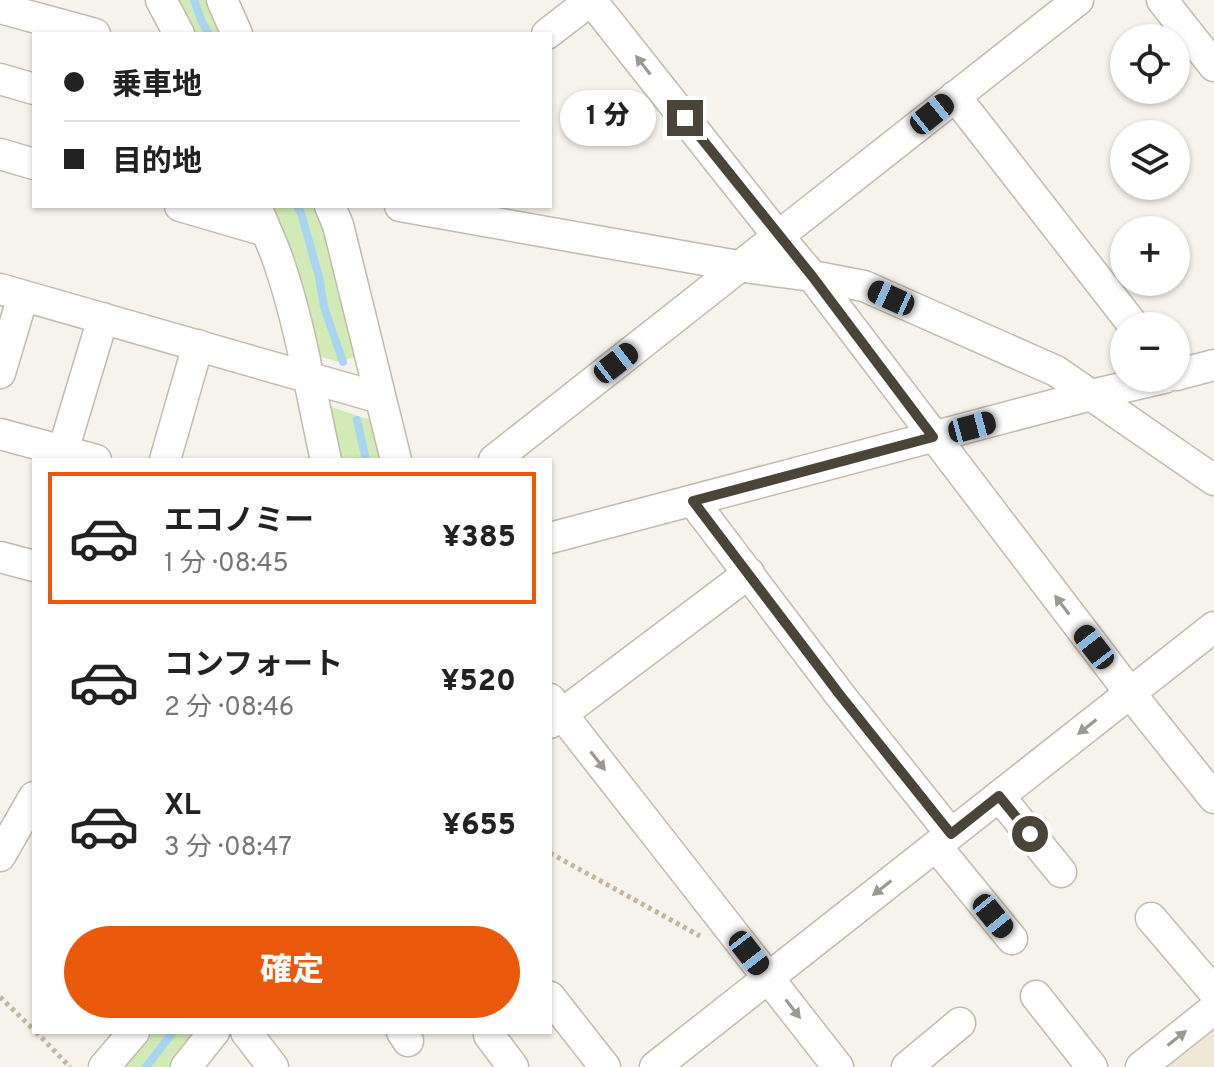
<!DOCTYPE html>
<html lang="ja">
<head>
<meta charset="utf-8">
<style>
  body { margin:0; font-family:Overpass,"Noto Sans JP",sans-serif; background:#f6f6f6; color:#222; height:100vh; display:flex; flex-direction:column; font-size:30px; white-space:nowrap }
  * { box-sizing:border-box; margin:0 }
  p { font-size:26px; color:#767676 }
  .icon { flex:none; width:44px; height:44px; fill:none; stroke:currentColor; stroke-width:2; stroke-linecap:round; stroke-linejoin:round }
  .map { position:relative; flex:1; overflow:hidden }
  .drawer { position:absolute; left:32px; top:458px; width:520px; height:576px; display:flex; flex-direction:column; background:#fff; border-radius:0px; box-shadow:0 2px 6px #0004 }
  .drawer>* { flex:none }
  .top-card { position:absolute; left:32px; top:32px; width:520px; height:176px; border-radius:0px; box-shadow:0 2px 6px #0004; display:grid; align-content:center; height:176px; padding:0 32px; background:#fff }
  .tools { position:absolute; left:1110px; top:24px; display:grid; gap:16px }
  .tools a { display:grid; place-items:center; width:80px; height:80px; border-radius:50%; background:#fff; box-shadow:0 2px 6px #0004; font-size:40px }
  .end { position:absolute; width:36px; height:36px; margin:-18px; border:10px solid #4b4439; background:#fff; box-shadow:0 0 0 4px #fff }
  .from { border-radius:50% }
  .bubble { position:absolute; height:56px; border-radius:28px; background:#fff; box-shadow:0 2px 6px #0004; font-size:26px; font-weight:800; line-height:56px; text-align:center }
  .car { position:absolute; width:24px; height:48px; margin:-24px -12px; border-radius:10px; box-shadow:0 0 6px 2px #0007; background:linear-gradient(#222 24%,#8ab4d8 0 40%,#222 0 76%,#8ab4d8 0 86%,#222 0) }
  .top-card b { display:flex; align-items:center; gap:28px; height:76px; font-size:30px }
  .top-card b+b { border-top:2px solid #e0e0e0 }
  .top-card i { width:20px; height:20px; background:#222 }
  ul { padding:14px 0 0; list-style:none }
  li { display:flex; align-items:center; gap:24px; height:132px; margin:0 16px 12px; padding:0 16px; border:4px solid transparent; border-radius:0px }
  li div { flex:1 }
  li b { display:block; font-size:30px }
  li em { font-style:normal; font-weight:800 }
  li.active { border-color:#ea580c }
  li>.icon { width:72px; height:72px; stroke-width:1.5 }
  .button { display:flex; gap:16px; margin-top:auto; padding:16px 32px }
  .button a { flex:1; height:92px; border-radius:48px; background:#ea580c; color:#fff; font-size:32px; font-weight:800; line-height:92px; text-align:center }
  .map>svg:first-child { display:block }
</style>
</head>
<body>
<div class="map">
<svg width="1214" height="1067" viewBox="0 0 1214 1067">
  <rect width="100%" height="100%" fill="#f6f3ec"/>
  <!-- education -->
  <path fill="#efe8d6" d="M1214 1024V1067H1159Z"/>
  <!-- green -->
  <path fill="#d2eab5" d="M170 0H211L226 34H190Z
    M265 206H318L358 356 339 362 312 354Z
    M322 404 374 421 384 460H333Z
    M146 1032H200L171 1067H115Z"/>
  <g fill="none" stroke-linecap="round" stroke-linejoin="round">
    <!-- stream -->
    <path stroke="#a9d4f2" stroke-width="8" d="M194 0 202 22 209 34
      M297 206 301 213 319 277 324 307 343 362
      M357 420 366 460
      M146 1067 173 1032"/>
    <defs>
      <path id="minor" d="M161 0 179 34
        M222 0 237 34
        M591 0 778 236 812 276 1130 693 1214 798
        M1162 0 1214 66
        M0 8 95 34
        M547 34 591 0
        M0 79 34 89
        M955 96 1134 326
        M0 154 34 164
        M180 206 266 231
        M256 206C263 225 273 244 279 263 301 327 311 394 326 460
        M330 206 338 225 396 460
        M400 206 738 266 812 276 864 286 1056 371 1214 480
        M0 289 380 398
        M0 373 23 296
        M1176 375 1214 365
        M0 434 96 460
        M63 451 103 318
        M165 460 198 345
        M494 460 1078 0
        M693 501 840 695 951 834
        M550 538 1091 395 1164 378
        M0 557 34 566
        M550 699 838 1067
        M550 723 749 573
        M999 796 1061 872
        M936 846 1012 939
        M0 856 34 797
        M1151 918 1214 992
        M1036 996 1092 1067
        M550 997 605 1067
        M246 1032 273 1067
        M402 1032 408 1041
        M489 1035 513 1067
        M104 1067 134 1032
        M186 1067 214 1032
        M655 1067 1214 627
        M907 1067 960 1023
        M1141 1067 1214 1009"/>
    </defs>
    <!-- minor casing -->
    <use href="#minor" stroke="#c2bbae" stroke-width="33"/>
    <!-- path -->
    <path stroke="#c4b79f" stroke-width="5" stroke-dasharray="4 4" stroke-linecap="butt" d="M550 853 700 936
      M0 997 34 1030
      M36 1032 70 1067"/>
    <!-- minor -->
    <use href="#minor" stroke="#fff" stroke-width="30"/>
  </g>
  <!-- one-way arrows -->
  <defs><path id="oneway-solid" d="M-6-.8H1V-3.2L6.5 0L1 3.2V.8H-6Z" transform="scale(2)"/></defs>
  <g fill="#9c9892">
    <use href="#oneway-solid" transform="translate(643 65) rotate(-128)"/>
    <use href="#oneway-solid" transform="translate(1062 605) rotate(-127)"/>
    <use href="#oneway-solid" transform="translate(1087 727) rotate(142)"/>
    <use href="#oneway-solid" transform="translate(598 761) rotate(52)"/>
    <use href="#oneway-solid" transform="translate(882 888) rotate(142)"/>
    <use href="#oneway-solid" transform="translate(793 1009) rotate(52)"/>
    <use href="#oneway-solid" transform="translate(1177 1038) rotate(-38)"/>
  </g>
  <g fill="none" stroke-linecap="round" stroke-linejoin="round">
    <!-- route -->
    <path stroke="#4b4439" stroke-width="10" d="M685 118 812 276 933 437 693 501 840 695 951 834 999 796 1030 834"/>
  </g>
</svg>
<div class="tools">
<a><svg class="icon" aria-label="locate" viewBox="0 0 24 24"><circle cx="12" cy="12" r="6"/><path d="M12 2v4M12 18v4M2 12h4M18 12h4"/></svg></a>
<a><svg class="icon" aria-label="layers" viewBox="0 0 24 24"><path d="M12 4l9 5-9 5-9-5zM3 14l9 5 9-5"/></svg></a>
<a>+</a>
<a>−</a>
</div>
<i class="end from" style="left:1030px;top:834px"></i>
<i class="end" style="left:685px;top:118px"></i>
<div class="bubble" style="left:560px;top:90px;width:96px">1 分</div>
<i class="car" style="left:932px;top:114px;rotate:51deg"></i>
<i class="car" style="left:891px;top:298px;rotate:294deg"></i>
<i class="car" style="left:616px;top:363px;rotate:52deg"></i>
<i class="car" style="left:972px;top:427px;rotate:75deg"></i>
<i class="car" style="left:1094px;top:647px;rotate:322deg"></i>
<i class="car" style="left:993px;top:916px;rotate:141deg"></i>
<i class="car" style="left:749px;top:953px;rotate:142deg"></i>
<div class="top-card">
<b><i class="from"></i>乗車地</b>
<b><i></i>目的地</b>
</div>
<section class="drawer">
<ul>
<li class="active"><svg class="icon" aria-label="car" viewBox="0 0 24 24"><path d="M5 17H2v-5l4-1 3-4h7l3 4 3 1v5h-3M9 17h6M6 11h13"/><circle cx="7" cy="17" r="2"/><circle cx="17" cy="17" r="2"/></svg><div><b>エコノミー</b><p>1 分 · 08:45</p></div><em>¥385</em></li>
<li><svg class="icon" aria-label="car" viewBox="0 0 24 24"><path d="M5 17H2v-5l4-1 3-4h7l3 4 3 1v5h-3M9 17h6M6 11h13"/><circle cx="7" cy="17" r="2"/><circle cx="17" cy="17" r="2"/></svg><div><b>コンフォート</b><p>2 分 · 08:46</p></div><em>¥520</em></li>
<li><svg class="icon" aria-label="car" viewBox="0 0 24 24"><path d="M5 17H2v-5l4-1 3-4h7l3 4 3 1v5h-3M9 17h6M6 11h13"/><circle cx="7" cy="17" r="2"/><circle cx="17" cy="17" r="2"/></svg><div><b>XL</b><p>3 分 · 08:47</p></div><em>¥655</em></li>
</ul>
<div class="button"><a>確定</a></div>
</section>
</div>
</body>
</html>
